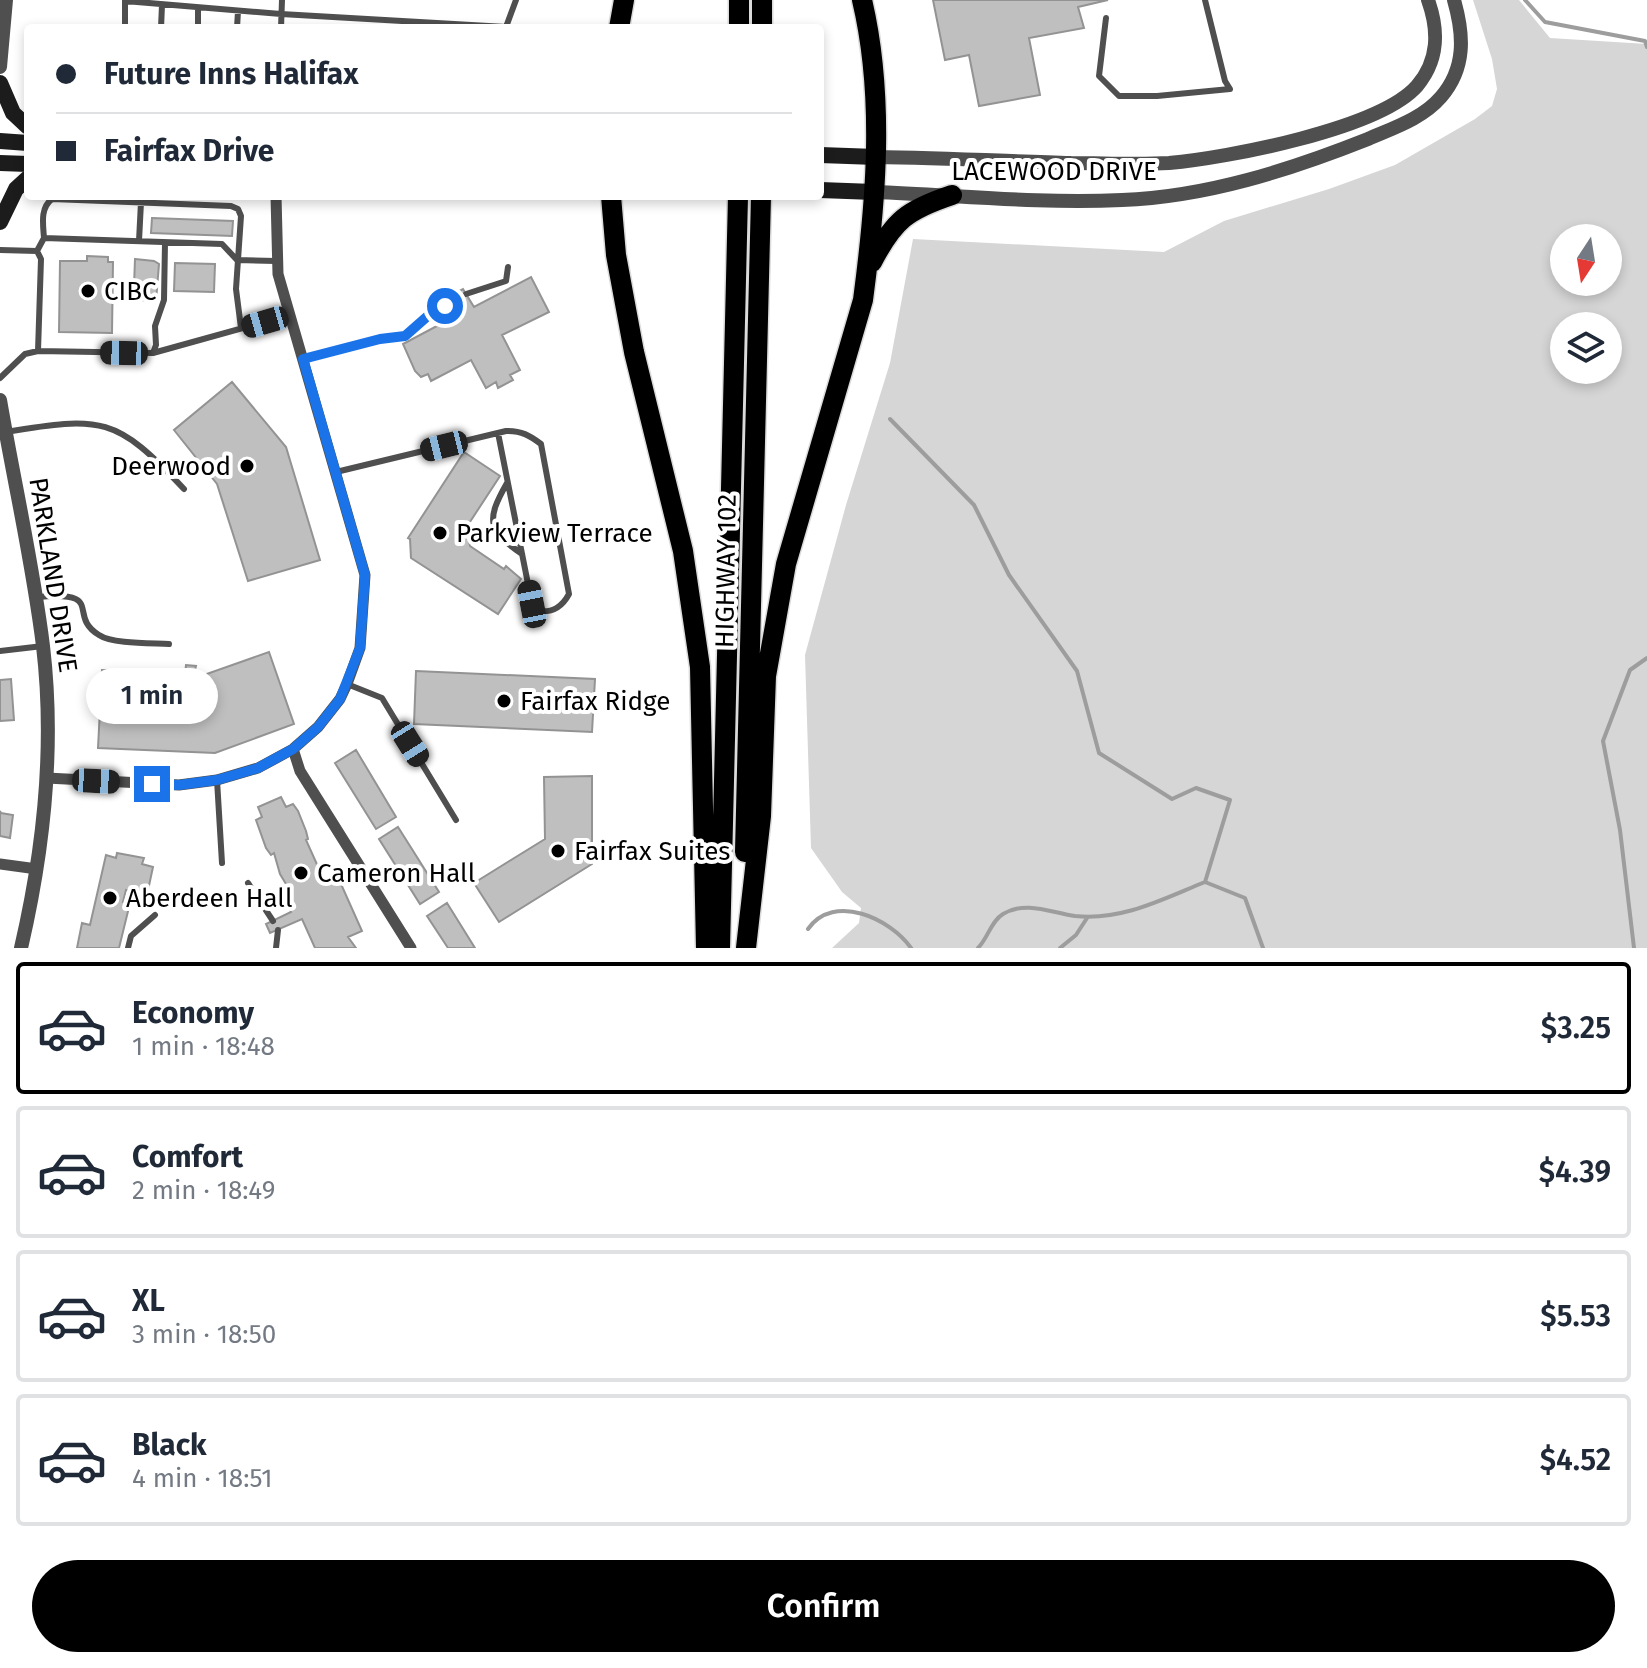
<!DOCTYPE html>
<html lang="en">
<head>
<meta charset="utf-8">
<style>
  body { margin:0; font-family:"Fira Sans",sans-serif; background:#f2f2f3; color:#1f2937; height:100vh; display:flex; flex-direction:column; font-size:30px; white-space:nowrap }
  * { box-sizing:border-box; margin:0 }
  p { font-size:26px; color:#747a83 }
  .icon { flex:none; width:44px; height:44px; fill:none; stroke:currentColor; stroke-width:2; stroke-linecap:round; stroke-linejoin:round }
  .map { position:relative; height:948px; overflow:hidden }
  .drawer { display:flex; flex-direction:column; background:#fff; flex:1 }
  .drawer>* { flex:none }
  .guide { position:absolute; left:24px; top:24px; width:800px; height:176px; border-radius:8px; box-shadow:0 4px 12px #0003; display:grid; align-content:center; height:176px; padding:0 32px; background:#fff }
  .needle { width:52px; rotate:192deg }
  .fabs { position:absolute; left:1550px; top:224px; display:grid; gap:16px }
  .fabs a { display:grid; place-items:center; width:72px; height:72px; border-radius:50%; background:#fff; box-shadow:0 4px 12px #0003; font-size:40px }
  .end { position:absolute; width:36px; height:36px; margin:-18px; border:10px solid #1a73e8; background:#fff; box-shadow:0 0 0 4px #fff }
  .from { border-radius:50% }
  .bubble { position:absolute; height:56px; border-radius:28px; background:#fff; box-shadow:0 4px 12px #0003; font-size:26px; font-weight:600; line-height:56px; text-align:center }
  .car { position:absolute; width:24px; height:48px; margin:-24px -12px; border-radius:10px; box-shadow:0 0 6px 2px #0007; background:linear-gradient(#222 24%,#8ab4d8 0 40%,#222 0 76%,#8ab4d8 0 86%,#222 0) }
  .guide b { display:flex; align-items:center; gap:28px; height:76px; font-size:30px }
  .guide b+b { border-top:2px solid #e0e1e3 }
  .guide i { width:20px; height:20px; background:#1f2937 }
  ul { padding:14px 0 0; list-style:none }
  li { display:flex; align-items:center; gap:24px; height:132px; margin:0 16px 12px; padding:0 16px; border:4px solid #e0e1e3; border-radius:8px }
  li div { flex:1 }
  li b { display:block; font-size:30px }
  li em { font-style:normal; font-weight:600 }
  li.selected { border-color:#000 }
  li>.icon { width:72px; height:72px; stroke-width:1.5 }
  .primary-button { display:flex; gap:16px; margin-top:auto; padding:16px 32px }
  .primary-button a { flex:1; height:92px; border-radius:48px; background:#000; color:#fff; font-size:32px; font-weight:600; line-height:92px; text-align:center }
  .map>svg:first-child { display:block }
</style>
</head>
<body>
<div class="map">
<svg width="1647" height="948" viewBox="0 0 1647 948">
  <rect width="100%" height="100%" fill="#fff"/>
  <!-- green -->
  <path fill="#d6d6d6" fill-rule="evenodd" d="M1473 0H1519L1550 38 1647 44V948H832L859 923 861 908 842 892 811 848 805 655 846 505 890 363 913 239 1164 252 1224 221 1329 189 1395 165 1475 119 1492 106 1497 89 1492 59ZM1564 238H1608V282H1564ZM1564 326H1608V370H1564Z"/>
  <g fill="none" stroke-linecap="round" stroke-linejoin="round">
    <!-- stream -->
    <path stroke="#9d9d9d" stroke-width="4" d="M1525 0 1545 22 1645 41 1647 47
      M890 419 974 505 1009 575 1077 671 1099 753 1172 799 1196 788 1230 800 1205 882 1245 898 1263 948
      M808 929C834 892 891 919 911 948
      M978 948C988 938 991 921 1003 914 1026 900 1052 913 1075 916 1122 921 1163 899 1205 882
      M1060 948 1076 935 1087 918
      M1634 948 1620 830 1603 741 1630 670 1647 658"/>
  </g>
  <!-- building -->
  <path fill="#bfbfbf" stroke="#939393" stroke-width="2" d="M933 0H1108L1078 7 1084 28 1029 38 1040 95 979 106 969 55 945 60Z
    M152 218 233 221 232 236 151 233Z
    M87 256 108 257V262H113L112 333 59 332 60 261H87Z
    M135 259 154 261 159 264 156 301 140 300 141 287 134 286Z
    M175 263 215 264 214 292 174 291Z
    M531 277 549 312 502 335 520 370 510 375 513 380 498 388 496 382 486 388 471 360 431 381 428 374 421 377 415 371 403 344 452 318 442 300 463 289 474 307Z
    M232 382 286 447 320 560 248 581 217 484 174 430Z
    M464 452 500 476 466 528 470 546 504 569 506 566 521 579 498 614 411 558 410 539 408 538Z
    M269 652 294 724 215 753 98 748 102 670 185 674 186 665 196 666 194 674 204 675Z
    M416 671 595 679 592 732 414 724Z
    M11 679 14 720 0 721V680Z
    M356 750 396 817 376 829 335 763Z
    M592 776V864L499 922 474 883 545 839 544 777Z
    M281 797 286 807 293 804 298 811 306 831 308 839 306 840 324 880 337 875 362 931 348 937 356 948H315L302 919 270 933 266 924 291 912 285 897 292 894 280 874 274 853 271 855 266 848 256 820 262 817 258 807Z
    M0 811 1 813 13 815 10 838 0 836Z
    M398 827 439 892 420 904 379 839Z
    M117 853 144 858 142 864 153 867 147 895 126 890 123 902 130 903 119 948H77L82 923 90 925 106 855 116 858Z
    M447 903 475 948H448L427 916Z"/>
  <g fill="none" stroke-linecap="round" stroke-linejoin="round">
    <defs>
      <path id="motorway" d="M739 0V28
        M762 0V28
        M619 28 624 0
        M611 196 616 255 634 352 683 551 700 667 706 948
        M872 262C894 220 907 210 952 195
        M745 852 761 196
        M720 948 738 196
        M746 948 761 816 766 676 786 564 863 300C876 202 885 97 862 0"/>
    </defs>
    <!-- motorway casing -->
    <use href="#motorway" stroke="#dbdbdb" stroke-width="23"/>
    <!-- service -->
    <path stroke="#4f4f4f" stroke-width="6" d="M1106 18 1099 76 1119 96H1157L1230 89 1225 81 1205 0
      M125 28V1L281 14 506 27 516 0
      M161 28 162 5
      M198 28V8
      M237 28 238 11
      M281 28 282 0
      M44 238C43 224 40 208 52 199L231 206 238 209 241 216 236 289 241 328
      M139 241 141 202
      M0 250 37 251 44 238 222 244 237 260 276 261
      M37 251 41 259 38 351 153 353 290 315
      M466 294 506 281 508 267
      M153 353 156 345 155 326 164 300 165 243
      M303 359 380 339 405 336 430 314 445 306
      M0 378 25 354 38 351
      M5 432C102 416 116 416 184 489
      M336 472 506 431C522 431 529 435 541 444L569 594C562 607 553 613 538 611L532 604 498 433
      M507 483C486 520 487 530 522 554
      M38 597C107 591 66 615 99 635 112 644 151 643 169 644
      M0 651 43 646
      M347 684 382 698 456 820
      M217 780 222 863
      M248 883 273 921
      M128 948 131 936 155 915
      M276 948 278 930"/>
    <!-- minor -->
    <path stroke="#4f4f4f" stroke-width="11" d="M293 749 300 771 411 948
      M47 778 179 785 217 780 258 768 293 749 318 727 340 699 347 684 360 648 365 575 278 274 276 196
      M0 864 37 869"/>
    <!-- tertiary -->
    <path stroke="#4f4f4f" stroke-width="14" d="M0 67 6 0
      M876 157C941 158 1006 161 1071 163 1104 163 1137 165 1169 163 1227 158 1379 129 1417 86 1439 60 1439 31 1428 0
      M874 192C956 195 1039 204 1122 200 1206 197 1290 170 1368 139 1393 128 1422 119 1441 97 1466 68 1464 35 1454 0
      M0 400C14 482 33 564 43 646 55 747 44 849 21 948"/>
    <!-- secondary -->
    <path stroke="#1c1c1c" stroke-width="16" d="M0 83 13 113 28 127
      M0 141 28 143
      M820 155 876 157
      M0 163 28 164
      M820 190 874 192
      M0 222 16 189 28 178"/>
    <!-- motorway -->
    <use href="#motorway" stroke="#000" stroke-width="20"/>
  </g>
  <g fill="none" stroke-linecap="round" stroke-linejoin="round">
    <!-- route -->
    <path stroke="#1a73e8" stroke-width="10" d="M152 784 179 785 217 780 258 768 293 749 318 727 340 699 360 648 365 575 303 359 380 339 405 336 430 314 445 306"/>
  </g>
  <!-- markers -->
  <g fill="#000" stroke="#fff" stroke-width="3">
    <circle cx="88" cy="291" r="8"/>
    <circle cx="247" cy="466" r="8"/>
    <circle cx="440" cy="533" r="8"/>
    <circle cx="504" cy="701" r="8"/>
    <circle cx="558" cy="851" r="8"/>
    <circle cx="301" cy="873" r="8"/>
    <circle cx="110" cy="898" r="8"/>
  </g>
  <g text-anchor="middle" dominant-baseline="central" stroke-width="8" stroke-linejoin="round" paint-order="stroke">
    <!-- street labels -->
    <g font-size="26" fill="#000" stroke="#fff">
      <text x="1054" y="171">LACEWOOD DRIVE</text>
      <text transform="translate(726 571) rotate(-89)">HIGHWAY 102</text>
      <text transform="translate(53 575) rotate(81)">PARKLAND DRIVE</text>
    </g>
    <!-- poi labels -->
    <g font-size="26" fill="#000" stroke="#fff" text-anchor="start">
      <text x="104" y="291">CIBC</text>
      <text x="231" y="466" text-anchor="end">Deerwood</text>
      <text x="456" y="533">Parkview Terrace</text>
      <text x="520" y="701">Fairfax Ridge</text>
      <text x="574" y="851">Fairfax Suites</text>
      <text x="317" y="873">Cameron Hall</text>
      <text x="126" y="898">Aberdeen Hall</text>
    </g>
  </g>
</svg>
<div class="fabs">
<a><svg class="needle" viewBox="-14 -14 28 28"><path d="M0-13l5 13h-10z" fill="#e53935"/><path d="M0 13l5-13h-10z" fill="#747a83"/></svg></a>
<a><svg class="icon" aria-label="layers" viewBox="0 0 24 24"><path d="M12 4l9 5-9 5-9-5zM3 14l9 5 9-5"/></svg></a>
</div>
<i class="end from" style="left:445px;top:306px"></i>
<i class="end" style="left:152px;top:784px"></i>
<div class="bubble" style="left:86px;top:668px;width:132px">1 min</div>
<i class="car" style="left:265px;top:322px;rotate:254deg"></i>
<i class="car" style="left:124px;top:353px;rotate:271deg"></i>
<i class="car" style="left:444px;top:446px;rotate:256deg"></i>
<i class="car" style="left:532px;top:604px;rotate:349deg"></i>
<i class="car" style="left:410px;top:744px;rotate:148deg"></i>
<i class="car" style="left:96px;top:781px;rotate:93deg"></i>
<div class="guide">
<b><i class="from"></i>Future Inns Halifax</b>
<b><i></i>Fairfax Drive</b>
</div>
</div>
<section class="drawer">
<ul>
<li class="selected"><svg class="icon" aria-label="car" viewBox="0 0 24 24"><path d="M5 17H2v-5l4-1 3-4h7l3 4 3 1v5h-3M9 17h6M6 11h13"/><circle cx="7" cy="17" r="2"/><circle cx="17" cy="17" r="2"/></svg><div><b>Economy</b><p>1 min · 18:48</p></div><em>$3.25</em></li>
<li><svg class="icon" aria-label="car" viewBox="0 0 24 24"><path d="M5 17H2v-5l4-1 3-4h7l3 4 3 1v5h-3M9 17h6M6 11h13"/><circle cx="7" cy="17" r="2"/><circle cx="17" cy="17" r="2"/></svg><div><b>Comfort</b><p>2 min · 18:49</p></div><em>$4.39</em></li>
<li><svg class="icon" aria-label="car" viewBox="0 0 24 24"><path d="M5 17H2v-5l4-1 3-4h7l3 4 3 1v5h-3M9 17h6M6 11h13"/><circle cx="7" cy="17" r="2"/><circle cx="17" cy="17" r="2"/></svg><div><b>XL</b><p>3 min · 18:50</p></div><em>$5.53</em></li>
<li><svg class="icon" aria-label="car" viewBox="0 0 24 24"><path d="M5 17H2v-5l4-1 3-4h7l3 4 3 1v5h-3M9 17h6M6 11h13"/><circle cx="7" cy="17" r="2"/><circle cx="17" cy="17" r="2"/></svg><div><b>Black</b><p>4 min · 18:51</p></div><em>$4.52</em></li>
</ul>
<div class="primary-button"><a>Confirm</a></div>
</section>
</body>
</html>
